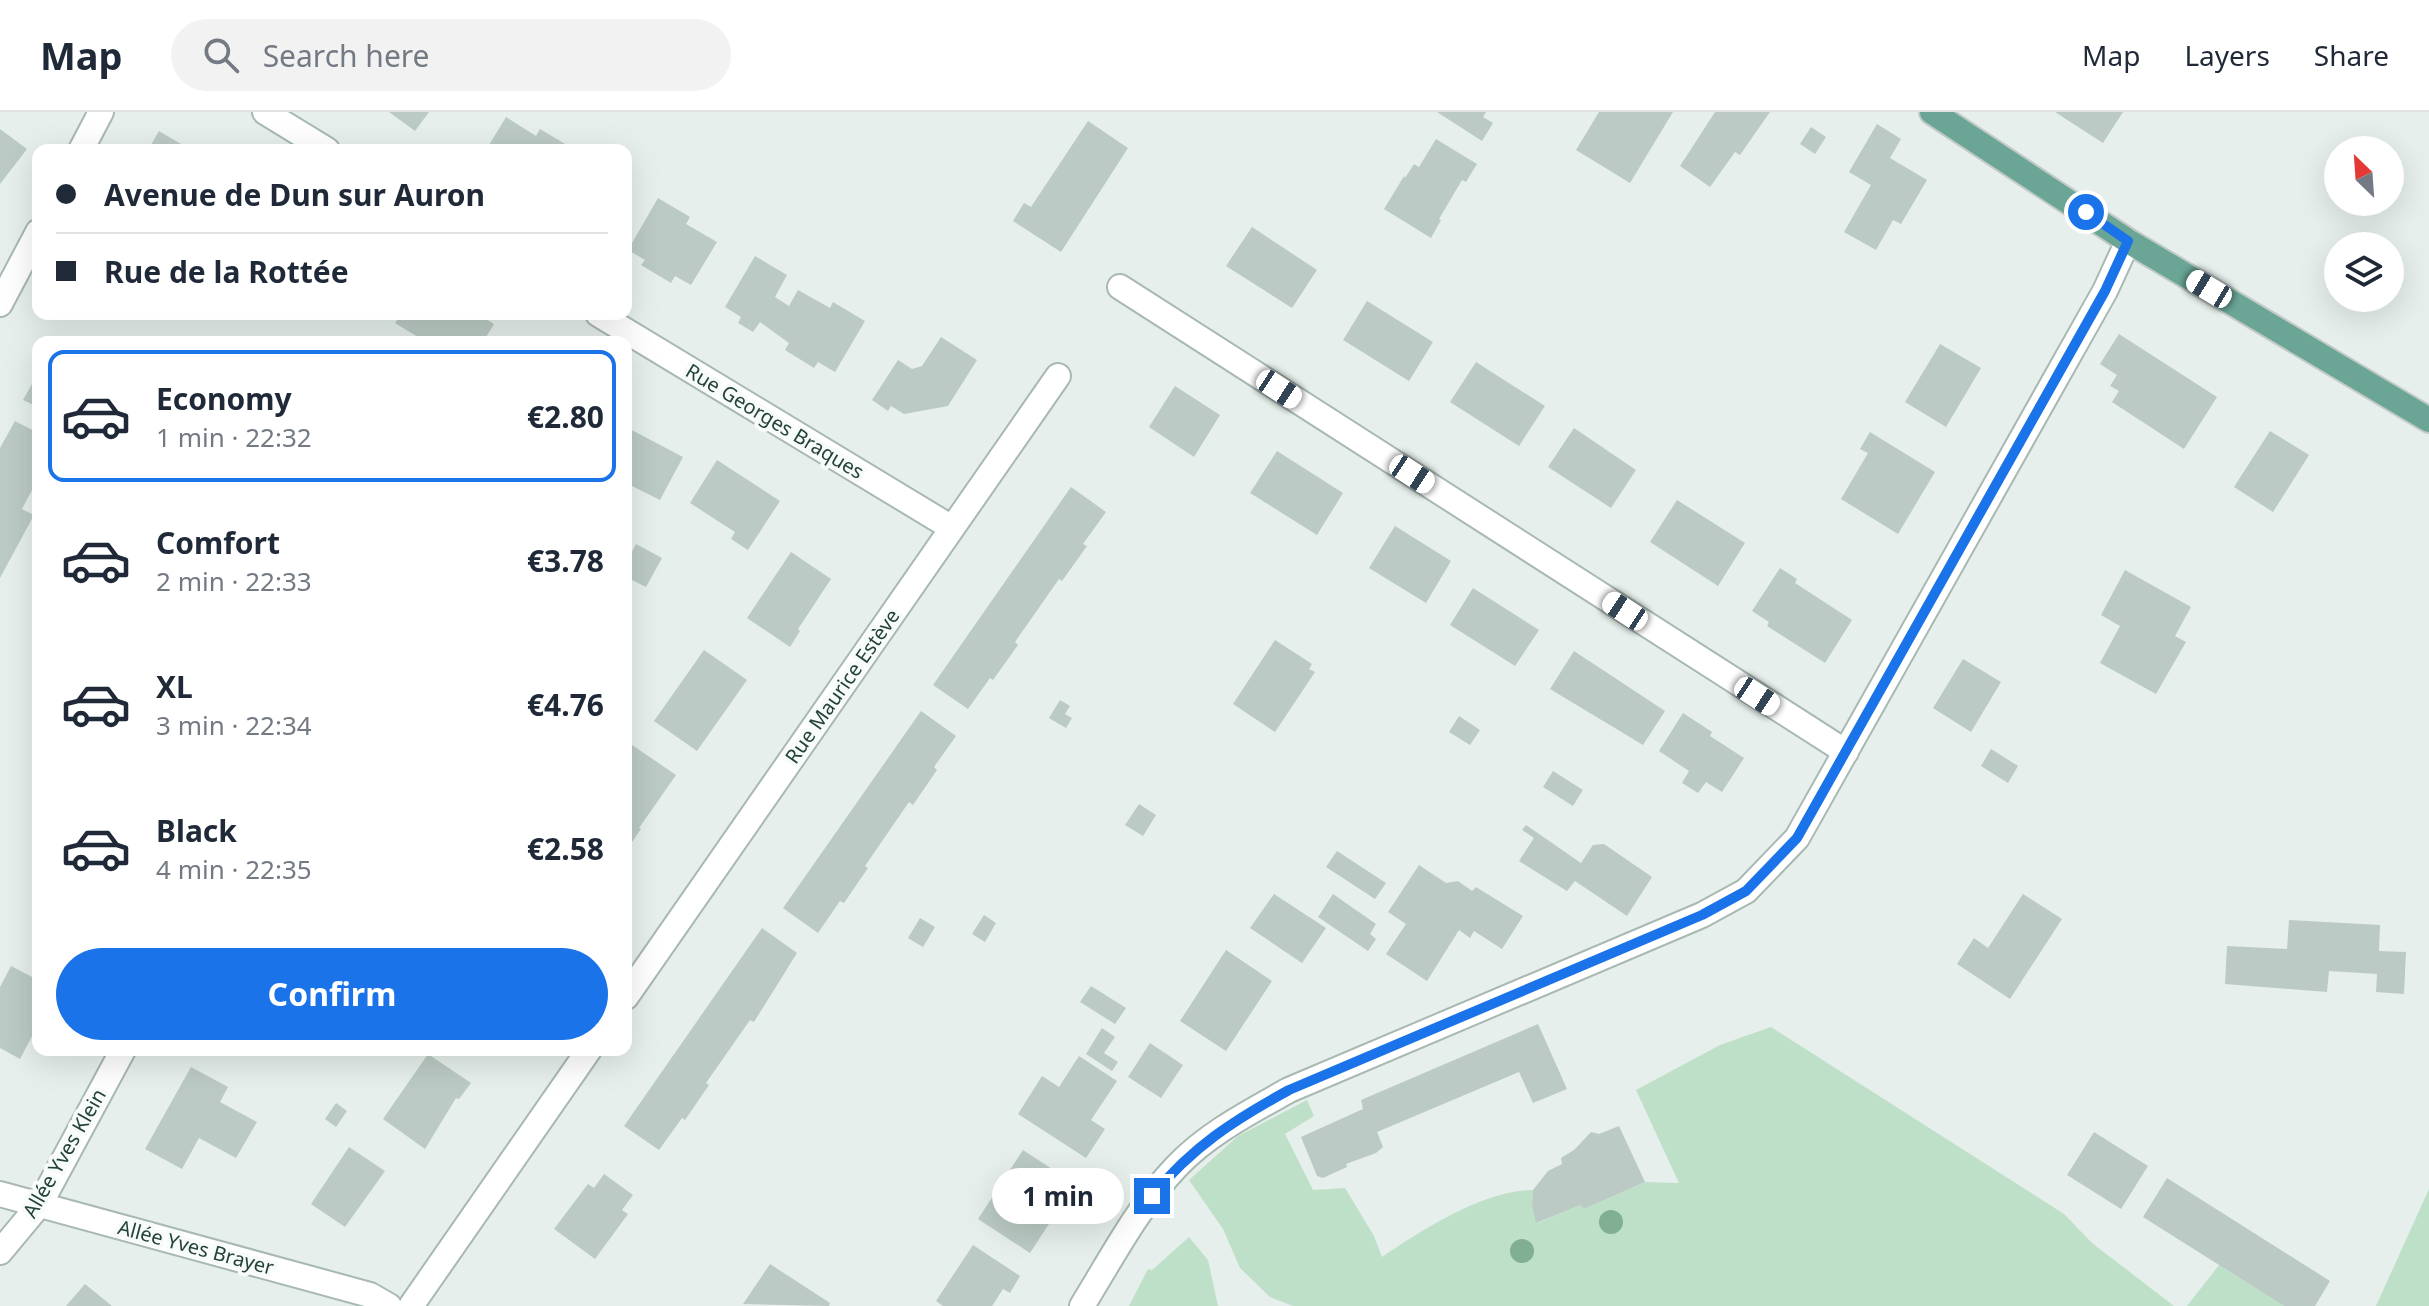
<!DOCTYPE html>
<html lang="en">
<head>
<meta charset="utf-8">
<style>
  body { margin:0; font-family:"Noto Sans",sans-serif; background:#f2f2f3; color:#1f2937; height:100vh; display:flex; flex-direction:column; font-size:30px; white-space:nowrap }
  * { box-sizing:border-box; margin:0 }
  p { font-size:26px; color:#747a83 }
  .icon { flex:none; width:44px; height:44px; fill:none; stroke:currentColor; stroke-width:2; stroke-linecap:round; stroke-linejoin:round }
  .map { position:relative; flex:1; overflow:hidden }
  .drawer { position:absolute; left:32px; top:224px; width:600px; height:720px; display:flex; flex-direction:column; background:#fff; border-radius:16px; box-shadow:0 8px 32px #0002 }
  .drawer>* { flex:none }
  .hud { position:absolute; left:32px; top:32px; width:600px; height:176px; border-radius:16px; box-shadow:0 8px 32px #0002; display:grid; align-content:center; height:176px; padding:0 24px; background:#fff }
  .needle { width:52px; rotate:335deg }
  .fabs { position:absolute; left:2324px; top:24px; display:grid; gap:16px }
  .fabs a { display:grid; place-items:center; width:80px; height:80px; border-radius:50%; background:#fff; box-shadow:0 8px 32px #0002; font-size:40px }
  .end { position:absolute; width:36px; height:36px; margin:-18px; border:10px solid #1a73e8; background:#fff; box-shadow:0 0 0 4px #fff }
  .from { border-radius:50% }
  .bubble { position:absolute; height:56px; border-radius:28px; background:#fff; box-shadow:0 8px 32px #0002; font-size:26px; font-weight:700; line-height:56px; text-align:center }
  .car { position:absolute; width:24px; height:48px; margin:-24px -12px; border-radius:10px; box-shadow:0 0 6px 2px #0007; background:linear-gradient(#fff 24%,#345 0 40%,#fff 0 76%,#345 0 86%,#fff 0) }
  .hud b { display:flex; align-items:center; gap:28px; height:76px; font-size:30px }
  .hud b+b { border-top:2px solid #e0e1e3 }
  .hud i { width:20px; height:20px; background:#1f2937 }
  ul { padding:14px 0 0; list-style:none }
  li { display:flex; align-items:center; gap:24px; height:132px; margin:0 16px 12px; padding:0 8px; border:4px solid transparent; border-radius:16px }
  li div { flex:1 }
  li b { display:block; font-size:30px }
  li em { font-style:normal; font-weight:700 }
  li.on { border-color:#1a73e8 }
  li>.icon { width:72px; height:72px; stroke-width:1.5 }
  .cta { display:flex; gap:16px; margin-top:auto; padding:16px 24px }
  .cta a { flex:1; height:92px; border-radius:48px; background:#1a73e8; color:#fff; font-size:32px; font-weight:700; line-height:92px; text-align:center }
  header { display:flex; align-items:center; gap:48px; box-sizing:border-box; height:112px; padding:0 40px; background:#fff; border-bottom:2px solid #e0e1e3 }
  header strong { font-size:38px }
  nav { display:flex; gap:44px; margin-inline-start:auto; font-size:28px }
  .search { width:560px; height:72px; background:#f2f2f3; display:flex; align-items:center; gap:20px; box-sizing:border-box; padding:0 28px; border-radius:44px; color:#747a83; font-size:30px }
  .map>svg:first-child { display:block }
</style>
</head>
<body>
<header>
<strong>Map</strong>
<div class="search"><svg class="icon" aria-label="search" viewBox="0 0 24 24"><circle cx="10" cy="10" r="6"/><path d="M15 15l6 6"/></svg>Search here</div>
<nav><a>Map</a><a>Layers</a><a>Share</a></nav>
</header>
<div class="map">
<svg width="2429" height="1194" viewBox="0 0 2429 1194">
  <rect width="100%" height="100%" fill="#e6efeb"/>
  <!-- green -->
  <path fill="#bfe0c8" d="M1771 915 2064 1102 2092 1131 2174 1194H1293L1270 1185 1240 1156 1223 1117 1189 1068 1238 1024 1307 988 1314 1004 1285 1022 1313 1078 1345 1076 1374 1124 1382 1145C1422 1118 1484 1078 1533 1078L1532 1093 1537 1111 1581 1093 1584 1097 1645 1070 1679 1071 1636 978 1720 933Z
    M2429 1077V1194H2376Z
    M1189 1125 1208 1148 1218 1194H1129L1148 1157 1152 1158Z
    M2219 1153 2284 1194H2187Z"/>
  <!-- building -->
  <path fill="#bbcac4" d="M389 0H429L415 19Z
    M1437 0H1486L1483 5 1493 11 1482 29Z
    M1599 0H1673L1630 71 1576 38Z
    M1715 0H1770L1740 43 1735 40 1710 75 1680 54Z
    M2055 0H2123L2103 31Z
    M506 5 536 24 540 17 572 36 486 38Z
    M1088 9 1128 36 1061 140 1013 109 1024 91 1031 95Z
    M1877 12 1901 27 1890 46 1927 68 1901 112 1893 108 1876 138 1844 120 1871 73 1849 60Z
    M1811 15 1826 25 1815 42 1800 32Z
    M0 17 27 37 0 72Z
    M159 19 191 38H148Z
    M1436 27 1477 52 1466 70 1462 68 1439 107 1441 108 1431 126 1384 97 1404 64 1405 66 1414 52 1419 55Z
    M658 86 690 105 686 112 717 130 691 173 675 164 671 171 641 153 645 148 628 138Z
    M1252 115 1317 158 1292 196 1226 154Z
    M755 144 787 163 775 185 789 194 798 178 830 196 833 190 865 209 835 260 818 250 814 256 785 238 789 231 760 210 753 220 738 211 741 205 725 195Z
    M1367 189 1433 230 1409 269 1343 228Z
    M401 202H478L494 212 483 230H426L395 211Z
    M2119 222 2217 285 2184 337 2112 290 2119 279 2110 274 2117 263 2100 252Z
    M941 225 977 248 948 294 904 302 891 294 888 299 872 288 898 248 912 257 922 254Z
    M1940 232 1981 256 1946 315 1905 290Z
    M1476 250 1545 294 1519 334 1450 290Z
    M38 261V295L23 288Z
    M1175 274 1220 303 1194 345 1149 315Z
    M15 309 38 321V367L22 397 34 403 0 466V336Z
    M626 315 683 345 660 388 626 371Z
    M1574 316 1636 358 1611 396 1548 355Z
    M2270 319 2309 343 2273 400 2234 375Z
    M1870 320 1935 360 1898 422 1841 387 1868 341 1860 337Z
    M1277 339 1343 381 1317 423 1250 381Z
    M717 348 780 389 748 438 731 427 735 420 690 391Z
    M1071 375 1106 400 1083 432 1087 434 1062 469 1059 467 1015 530 1018 533 993 568 990 566 968 597 933 573Z
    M1677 388 1745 431 1718 474 1650 430Z
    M1395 414 1451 449 1426 491 1369 456Z
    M636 432 662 446 646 475 626 465V451Z
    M791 440 831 467 798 517 800 519 790 535 747 506Z
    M1780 456 1797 467 1795 471 1852 508 1825 551 1767 514 1769 510 1752 499Z
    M2125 458 2191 495 2175 524 2186 530 2156 582 2100 551 2120 514 2101 503Z
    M1473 476 1539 518 1515 554 1450 513Z
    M1275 528 1312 552 1309 557 1315 560 1275 620 1233 592Z
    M704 538 747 568 697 639 654 609Z
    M1574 539 1665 599 1643 633 1550 577Z
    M1963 547 2001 570 1971 620 1933 596Z
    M1060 588 1070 594 1065 602 1072 606 1066 616 1049 606Z
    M921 599 956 624 934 655 937 658 913 693 909 690 865 754 868 756 844 791 840 789 818 821 783 796Z
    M1683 601 1712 620 1710 624 1744 646 1722 680 1706 670 1698 681 1682 671 1689 659 1659 639Z
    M1459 604 1480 618 1470 633 1449 620Z
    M632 633 676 663 639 716 641 717 628 736 626 734V642Z
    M1991 637 2018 654 2008 671 1981 654Z
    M1553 659 1583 678 1573 694 1543 675Z
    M1139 692 1156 703 1143 724 1125 713Z
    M1526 713 1581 751 1593 733 1604 732 1652 765 1627 804 1575 769 1567 779 1519 749 1534 726 1522 718Z
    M1337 739 1386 771 1375 787 1326 755Z
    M1419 753 1446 771 1458 769 1472 779 1476 775 1523 804 1502 837 1474 819 1470 826 1459 818 1427 869 1386 842 1406 812 1388 800Z
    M1274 782 1326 816 1302 851 1250 816Z
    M1333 782 1376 812 1370 822 1376 827 1368 839 1318 805Z
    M2023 782 2062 807 2010 887 1957 852 1974 826 1988 836Z
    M984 803 996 811 985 830 972 822Z
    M920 806 935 815 923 835 908 826Z
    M2289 808 2380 813 2379 839 2406 840 2404 882 2376 880 2377 862 2329 859 2327 880 2225 872 2227 834 2287 837Z
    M762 816 797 841 754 910 750 908 706 971 709 973 685 1008 682 1006 659 1038 624 1014Z
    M1226 838 1272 869 1226 939 1180 909Z
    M11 854 38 868V913L20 947 0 936V875Z
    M1091 874 1126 896 1115 912 1080 890Z
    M1538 912 1567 977 1533 991 1519 960 1377 1020 1383 1035 1376 1041 1346 1052 1347 1055 1323 1066 1317 1064 1301 1025 1363 997 1361 988Z
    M1102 916 1115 925 1104 941 1118 950 1112 959 1086 942Z
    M1150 931 1183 953 1161 986 1128 965Z
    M428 942 471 971 459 987 456 986 425 1037 383 1007Z
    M1079 944 1117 969 1091 1008 1105 1017 1086 1046 1018 1002 1042 964 1059 975Z
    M191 955 228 975 220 990 257 1010 236 1046 199 1026 182 1057 145 1037Z
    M336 991 347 999 336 1015 325 1007Z
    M1619 1014 1645 1070 1584 1097 1581 1093 1536 1111 1532 1093 1533 1078 1548 1059 1562 1052 1561 1046 1574 1038 1591 1020 1599 1022Z
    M2094 1020 2148 1054 2121 1097 2067 1063Z
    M349 1035 385 1059 345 1115 311 1092Z
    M1023 1038 1075 1072 1030 1141 978 1107Z
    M604 1062 633 1083 622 1098 628 1102 595 1147 554 1117 588 1072 594 1076Z
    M2167 1066 2330 1169 2315 1194H2284L2143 1105Z
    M973 1133 1020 1164 1010 1181 1003 1177 992 1194H943L936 1189Z
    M770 1152 830 1191 829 1194 743 1192Z
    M85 1172 112 1194H66Z"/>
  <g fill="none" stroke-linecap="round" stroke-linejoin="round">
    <defs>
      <path id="minor" d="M265 0 327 38
        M81 38 101 0
        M1120 175 1846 640
        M0 192 38 120
        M598 202 952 416
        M626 885 1058 264
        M0 1082 370 1183 389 1194
        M0 1140 40 1092 123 938
        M411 1194 589 938
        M1082 1194C1111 1147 1138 1095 1176 1055 1207 1022 1250 1000 1289 978L1702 803 1746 779 1797 726 2105 179 2128 129"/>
      <path id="major" d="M1932 0 2128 129 2429 308"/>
    </defs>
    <!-- minor casing -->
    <use href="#minor" stroke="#a8b8b2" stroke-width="28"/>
    <!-- major casing -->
    <use href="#major" stroke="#c2cac8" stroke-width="28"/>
    <!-- minor -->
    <use href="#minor" stroke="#fff" stroke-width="24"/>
    <!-- major -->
    <use href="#major" stroke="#6aa596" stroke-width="24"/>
  </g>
  <!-- trees -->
  <g fill="#80af93">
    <circle cx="1611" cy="1110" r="12"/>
    <circle cx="1522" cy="1139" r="12"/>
  </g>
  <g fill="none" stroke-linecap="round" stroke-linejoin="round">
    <!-- route -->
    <path stroke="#1a73e8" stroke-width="10" d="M1152 1084C1192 1035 1234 1008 1289 978L1702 803 1746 779 1797 726 2105 179 2128 129 2086 100"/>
  </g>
  <g text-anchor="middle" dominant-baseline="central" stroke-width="8" stroke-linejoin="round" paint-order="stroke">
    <!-- street labels -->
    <g font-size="20" fill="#24423a" stroke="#f7fbf9">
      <text transform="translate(775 309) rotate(31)">Rue Georges Braques</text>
      <text transform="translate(842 574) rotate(-55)">Rue Maurice Estève</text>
      <text transform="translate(64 1041) rotate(-60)">Allée Yves Klein</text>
      <text transform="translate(196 1135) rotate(15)">Allée Yves Brayer</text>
    </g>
  </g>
</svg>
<div class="fabs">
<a><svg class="needle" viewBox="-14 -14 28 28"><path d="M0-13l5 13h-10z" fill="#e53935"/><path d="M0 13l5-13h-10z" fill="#747a83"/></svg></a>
<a><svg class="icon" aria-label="layers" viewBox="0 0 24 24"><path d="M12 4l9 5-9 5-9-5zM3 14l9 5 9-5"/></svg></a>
</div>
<i class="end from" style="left:2086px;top:100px"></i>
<i class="end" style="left:1152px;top:1084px"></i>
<div class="bubble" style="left:992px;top:1056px;width:132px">1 min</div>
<i class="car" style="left:2209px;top:177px;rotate:301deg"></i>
<i class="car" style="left:1279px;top:277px;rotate:123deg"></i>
<i class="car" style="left:1412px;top:362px;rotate:123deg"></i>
<i class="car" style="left:1625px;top:499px;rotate:303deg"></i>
<i class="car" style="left:1757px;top:584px;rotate:123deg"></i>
<div class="hud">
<b><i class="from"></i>Avenue de Dun sur Auron</b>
<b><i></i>Rue de la Rottée</b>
</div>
<section class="drawer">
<ul>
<li class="on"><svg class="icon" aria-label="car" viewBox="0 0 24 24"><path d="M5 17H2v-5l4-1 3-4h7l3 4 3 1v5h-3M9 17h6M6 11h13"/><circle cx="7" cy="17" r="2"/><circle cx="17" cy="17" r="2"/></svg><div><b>Economy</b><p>1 min · 22:32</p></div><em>€2.80</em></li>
<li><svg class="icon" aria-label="car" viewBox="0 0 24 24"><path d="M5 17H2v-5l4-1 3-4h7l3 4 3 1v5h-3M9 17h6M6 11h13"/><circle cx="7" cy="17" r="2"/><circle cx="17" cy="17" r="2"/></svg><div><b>Comfort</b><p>2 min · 22:33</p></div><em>€3.78</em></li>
<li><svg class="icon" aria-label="car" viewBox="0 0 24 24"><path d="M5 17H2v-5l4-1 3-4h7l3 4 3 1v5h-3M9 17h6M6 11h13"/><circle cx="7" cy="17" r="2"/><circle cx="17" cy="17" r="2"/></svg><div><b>XL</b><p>3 min · 22:34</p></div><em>€4.76</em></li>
<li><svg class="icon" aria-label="car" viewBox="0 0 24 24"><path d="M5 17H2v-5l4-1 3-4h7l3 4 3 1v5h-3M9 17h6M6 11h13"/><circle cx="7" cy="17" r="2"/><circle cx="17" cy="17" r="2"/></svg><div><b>Black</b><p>4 min · 22:35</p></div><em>€2.58</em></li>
</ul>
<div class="cta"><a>Confirm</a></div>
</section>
</div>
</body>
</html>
